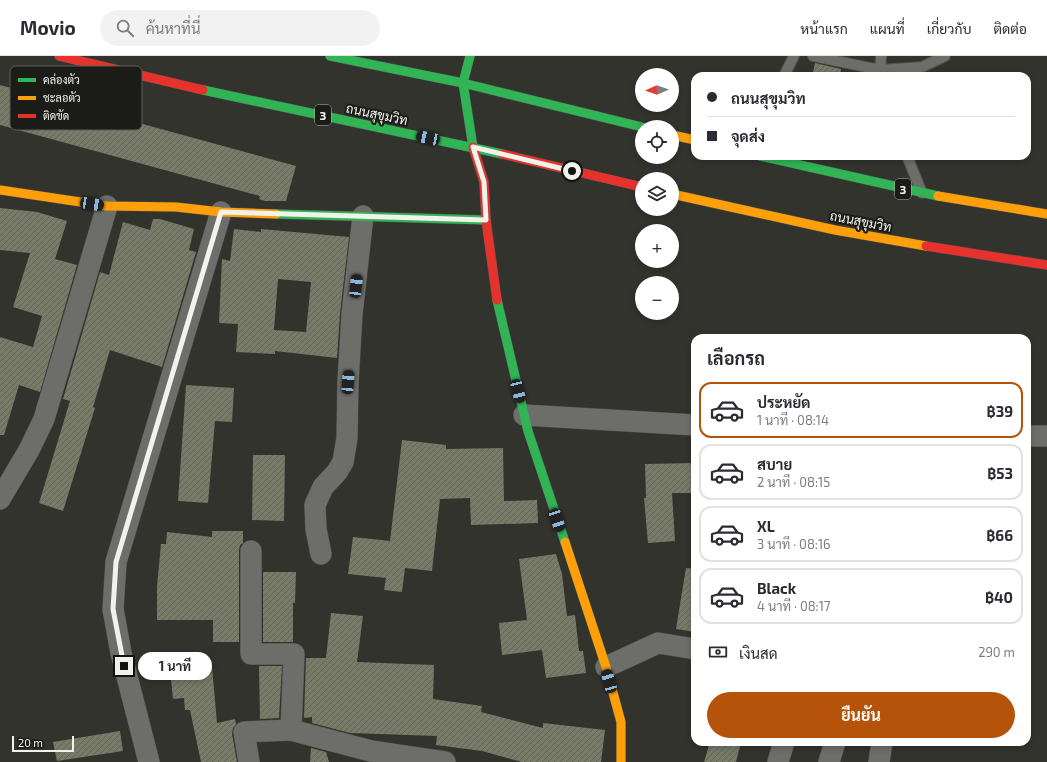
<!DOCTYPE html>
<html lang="th">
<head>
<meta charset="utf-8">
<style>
  body { margin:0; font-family:"Exo 2",Sarabun,sans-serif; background:#f2f2f3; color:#2b2b33; height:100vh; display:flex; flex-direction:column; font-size:15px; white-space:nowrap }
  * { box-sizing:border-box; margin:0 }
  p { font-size:13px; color:#7c7c81 }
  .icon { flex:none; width:22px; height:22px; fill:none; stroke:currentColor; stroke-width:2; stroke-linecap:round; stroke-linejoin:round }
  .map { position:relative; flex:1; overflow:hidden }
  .drawer { position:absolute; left:691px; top:278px; width:340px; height:412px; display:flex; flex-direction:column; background:#fff; border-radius:12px; box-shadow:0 2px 6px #0003 }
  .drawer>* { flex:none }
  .guide { position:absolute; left:691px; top:16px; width:340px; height:88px; border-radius:12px; box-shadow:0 2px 6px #0003; display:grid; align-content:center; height:88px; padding:0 16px; background:#fff }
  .needle { width:26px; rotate:268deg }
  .buttons { position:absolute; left:635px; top:12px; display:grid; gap:8px }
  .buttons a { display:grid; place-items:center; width:44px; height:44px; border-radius:50%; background:#fff; box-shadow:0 2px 6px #0003; font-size:20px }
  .scale { position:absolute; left:12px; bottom:10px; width:62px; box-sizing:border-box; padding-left:4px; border:2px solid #f0f2eb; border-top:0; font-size:11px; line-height:14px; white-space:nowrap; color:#f0f2eb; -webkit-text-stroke:3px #1b1c18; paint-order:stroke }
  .end { position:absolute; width:18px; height:18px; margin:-9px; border:5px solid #f0f2eb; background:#111; box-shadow:0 0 0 2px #111 }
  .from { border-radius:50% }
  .bubble { position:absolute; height:28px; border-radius:14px; background:#fff; box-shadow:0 2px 6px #0003; font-size:13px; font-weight:700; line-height:28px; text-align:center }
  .car { position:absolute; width:12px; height:24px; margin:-12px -6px; border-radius:5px; box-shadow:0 0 3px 1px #0007; background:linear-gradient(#222 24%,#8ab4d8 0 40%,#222 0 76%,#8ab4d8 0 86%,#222 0) }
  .guide b { display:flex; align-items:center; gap:14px; height:38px; font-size:15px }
  .guide b+b { border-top:1px solid #e1e1e2 }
  .guide i { width:10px; height:10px; background:#2b2b33 }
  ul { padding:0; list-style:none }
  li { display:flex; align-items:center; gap:12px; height:56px; margin:0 8px 6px; padding:0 8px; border:2px solid #e1e1e2; border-radius:12px }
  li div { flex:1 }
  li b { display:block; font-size:15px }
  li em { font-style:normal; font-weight:700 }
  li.selected { border-color:#b45309 }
  li>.icon { width:36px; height:36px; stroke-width:1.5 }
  h2 { padding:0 16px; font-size:18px; line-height:48px }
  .pay { display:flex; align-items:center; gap:10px; height:44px; padding:0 16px; font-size:15px }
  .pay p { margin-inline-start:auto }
  .button { display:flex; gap:8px; margin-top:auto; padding:8px 16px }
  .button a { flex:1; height:46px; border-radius:24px; background:#b45309; color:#fff; font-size:16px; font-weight:700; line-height:46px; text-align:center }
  header { display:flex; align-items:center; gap:24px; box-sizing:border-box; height:56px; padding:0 20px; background:#fff; border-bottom:1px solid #e1e1e2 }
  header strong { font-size:19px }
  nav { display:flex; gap:22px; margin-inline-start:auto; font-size:14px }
  .search { width:280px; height:36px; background:#f2f2f3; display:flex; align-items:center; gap:10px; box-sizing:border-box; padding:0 14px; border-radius:22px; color:#7c7c81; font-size:15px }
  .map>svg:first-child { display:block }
</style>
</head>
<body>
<header>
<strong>Movio</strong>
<div class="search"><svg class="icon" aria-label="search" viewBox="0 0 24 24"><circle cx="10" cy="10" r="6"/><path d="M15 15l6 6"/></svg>ค้นหาที่นี่</div>
<nav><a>หน้าแรก</a><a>แผนที่</a><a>เกี่ยวกับ</a><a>ติดต่อ</a></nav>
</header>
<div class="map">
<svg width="1047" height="706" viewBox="0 0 1047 706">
  <defs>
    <pattern id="building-hatch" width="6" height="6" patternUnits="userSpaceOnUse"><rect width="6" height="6" fill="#777b68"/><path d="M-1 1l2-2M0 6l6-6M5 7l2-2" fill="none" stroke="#626459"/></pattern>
  </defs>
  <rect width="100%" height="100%" fill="#32332d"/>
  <!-- building -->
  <path fill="url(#building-hatch)" fill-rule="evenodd" d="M815 7 841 13 840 20H831L813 16Z
    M0 29 296 110 286 145H265L259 143 260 140 0 69Z
    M0 152 37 156 67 165 55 203 77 209 40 336 19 329 4 379H0V281L33 291 42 260 13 251 30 197 0 194Z
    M153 163H160L194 173 189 194 196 196 162 311 110 294 93 351 95 352 63 455 39 447 70 345 63 343 100 216 109 219 123 166 150 174Z
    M234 173 261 176V173L349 181 340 257 337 302 275 295V298L236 296 238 268 219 267 222 203 230 205ZM278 223 311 226 306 276 274 274Z
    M186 329 234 332 232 366 215 365 208 447 178 445Z
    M402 384 446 389V393L503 392 504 445 537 444 538 467 471 469 470 442 440 443 432 515 405 512 402 536 384 534 386 522 348 518 353 481 390 485Z
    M253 399H285L284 465 252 464Z
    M694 407 695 437H672L675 485 648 487 644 442H646L645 408Z
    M212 475H243V487L240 489 239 495V586H213V564H157V530L161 488H166L167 476 212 481Z
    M556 498 562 518 567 560 575 559 579 595H583L586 617 546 622 542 594 502 599 499 567 527 564 519 503Z
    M686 512 695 513V576L676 573Z
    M263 516H296L295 547H293V586H263Z
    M331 557 363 560 357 606 434 609 433 643 482 650 481 656 543 672V667L605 674 601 706H522L482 695 436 689 437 680 350 677 312 667V661L304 662 306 602H326Z
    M259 610H282L279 662 260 663Z
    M212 611 217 667 235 663 236 668 233 672 232 678 237 706H201L190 654H185L184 642 173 643 170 614Z
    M120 675 123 695 57 705 53 686Z
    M710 686H741L736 706H704Z
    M311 692 326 696 329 706H310Z"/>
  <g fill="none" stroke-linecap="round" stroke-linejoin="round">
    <defs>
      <path id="lane" d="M813 0 880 14 922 11 945 0
        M784 20 794 0
        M880 20 881 0
        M907 100 922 137"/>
      <path id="street" d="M524 359 695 369
        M1027 380H1047
        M0 443 29 394 44 363 107 150
        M251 495V598H294L291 674
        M321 498 316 473 315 449 323 431 337 416 343 406 347 382 348 326 352 258 363 160
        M606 611 658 587 695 593
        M149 706 121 597 113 553 116 506 221 156
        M249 706 244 676 291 674 371 695 445 706
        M778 706 784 686
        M829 706 835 686
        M879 706 882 686"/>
      <path id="fast" d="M330 0 463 27 642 71
        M463 27 470 0
        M463 27 473 91
        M203 34 502 98
        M760 100 938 140
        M276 158 486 164
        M497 244 528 375 565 486"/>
      <path id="slow" d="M672 79 695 84
        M0 134 107 150 176 151 221 156 276 158
        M672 138 835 174 926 190
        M938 140 1047 158
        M565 486 606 611 621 666V706"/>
      <path id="jam" d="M59 0 203 34
        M473 91 484 126 486 164 497 244
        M502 98 642 131
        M926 190 1047 209"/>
    </defs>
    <!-- lane casing -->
    <use href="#lane" stroke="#4d4e49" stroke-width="12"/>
    <!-- street casing -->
    <use href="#street" stroke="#4d4e49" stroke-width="22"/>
    <!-- fast casing -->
    <use href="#fast" stroke="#4d4e49" stroke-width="10"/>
    <!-- slow casing -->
    <use href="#slow" stroke="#4d4e49" stroke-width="10"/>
    <!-- jam casing -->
    <use href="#jam" stroke="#4d4e49" stroke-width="10"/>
    <!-- lane -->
    <use href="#lane" stroke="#6d6e69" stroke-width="10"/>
    <!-- street -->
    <use href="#street" stroke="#6d6e69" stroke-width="21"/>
    <!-- fast -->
    <use href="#fast" stroke="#30b455" stroke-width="9"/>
    <!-- slow -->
    <use href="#slow" stroke="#ff9f0a" stroke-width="9"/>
    <!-- jam -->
    <use href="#jam" stroke="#e5322d" stroke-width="9"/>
  </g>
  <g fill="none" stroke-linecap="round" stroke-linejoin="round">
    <!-- route -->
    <path stroke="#f0f2eb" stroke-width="5" d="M124 610 113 553 116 506 221 156 486 164 484 126 473 91 572 115"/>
  </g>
  <g text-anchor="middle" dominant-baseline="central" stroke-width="4" stroke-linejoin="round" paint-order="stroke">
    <!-- shield labels -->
    <g fill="#1b1c18" stroke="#b0b2ac" stroke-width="1">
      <rect x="315" y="49" width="16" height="20" rx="3"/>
      <rect x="895" y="123" width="16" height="20" rx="3"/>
    </g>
    <g font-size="12" font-weight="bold" fill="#f0f2eb">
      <text x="323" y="59">3</text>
      <text x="903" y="133">3</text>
    </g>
    <!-- street labels -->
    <g font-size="13" fill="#f0f2eb" stroke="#1b1c18">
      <text transform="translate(377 58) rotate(12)">ถนนสุขุมวิท</text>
      <text transform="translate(861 165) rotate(11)">ถนนสุขุมวิท</text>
    </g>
  </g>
  <!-- legend -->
  <rect x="10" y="10" width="132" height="64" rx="6" fill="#1b1c18" stroke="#5b5c57" stroke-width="1"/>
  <rect x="18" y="22" width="18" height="4" fill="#30b455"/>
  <rect x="18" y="40" width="18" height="4" fill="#ff9f0a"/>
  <rect x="18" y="58" width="18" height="4" fill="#e5322d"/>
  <g font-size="11" fill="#f0f2eb">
    <text x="43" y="28">คล่องตัว</text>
    <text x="43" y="46">ชะลอตัว</text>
    <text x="43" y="64">ติดขัด</text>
  </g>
</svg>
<div class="buttons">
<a><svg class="needle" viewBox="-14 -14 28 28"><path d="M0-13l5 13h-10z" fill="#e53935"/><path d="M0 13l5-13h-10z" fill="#7c7c81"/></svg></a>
<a><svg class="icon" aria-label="locate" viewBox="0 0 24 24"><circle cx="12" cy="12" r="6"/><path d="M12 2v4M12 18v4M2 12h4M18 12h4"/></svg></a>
<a><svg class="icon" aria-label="layers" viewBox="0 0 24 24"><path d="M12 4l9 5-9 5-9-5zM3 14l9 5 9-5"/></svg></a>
<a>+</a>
<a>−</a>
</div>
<div class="scale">20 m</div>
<i class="end from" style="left:572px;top:115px"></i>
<i class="end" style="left:124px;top:610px"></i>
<div class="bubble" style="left:138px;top:596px;width:74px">1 นาที</div>
<i class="car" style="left:428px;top:82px;rotate:282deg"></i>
<i class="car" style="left:92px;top:148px;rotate:99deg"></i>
<i class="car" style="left:356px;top:230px;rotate:6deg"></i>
<i class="car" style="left:348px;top:326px;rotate:4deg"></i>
<i class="car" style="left:518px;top:335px;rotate:166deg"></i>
<i class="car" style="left:557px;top:464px;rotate:162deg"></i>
<i class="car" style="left:609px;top:625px;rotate:344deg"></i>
<div class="guide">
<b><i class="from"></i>ถนนสุขุมวิท</b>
<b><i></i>จุดส่ง</b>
</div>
<section class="drawer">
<h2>เลือกรถ</h2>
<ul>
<li class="selected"><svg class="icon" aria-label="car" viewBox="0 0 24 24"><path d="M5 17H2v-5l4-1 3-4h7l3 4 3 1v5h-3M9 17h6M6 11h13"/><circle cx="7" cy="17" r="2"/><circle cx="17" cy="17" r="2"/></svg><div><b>ประหยัด</b><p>1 นาที · 08:14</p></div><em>฿39</em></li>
<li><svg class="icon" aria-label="car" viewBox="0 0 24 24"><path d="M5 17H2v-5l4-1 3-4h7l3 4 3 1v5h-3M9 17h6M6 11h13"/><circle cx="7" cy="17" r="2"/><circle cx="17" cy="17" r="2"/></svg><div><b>สบาย</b><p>2 นาที · 08:15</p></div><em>฿53</em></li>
<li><svg class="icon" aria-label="car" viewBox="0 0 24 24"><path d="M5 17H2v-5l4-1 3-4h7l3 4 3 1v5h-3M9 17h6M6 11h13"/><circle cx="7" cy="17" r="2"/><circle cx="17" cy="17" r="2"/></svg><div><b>XL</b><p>3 นาที · 08:16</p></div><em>฿66</em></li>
<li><svg class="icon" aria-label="car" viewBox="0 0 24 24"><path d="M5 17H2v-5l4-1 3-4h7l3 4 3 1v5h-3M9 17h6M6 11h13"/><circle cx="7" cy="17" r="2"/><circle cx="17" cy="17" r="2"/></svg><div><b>Black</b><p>4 นาที · 08:17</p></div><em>฿40</em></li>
</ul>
<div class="pay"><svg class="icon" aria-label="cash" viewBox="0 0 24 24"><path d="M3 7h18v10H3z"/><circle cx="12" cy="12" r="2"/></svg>เงินสด<p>290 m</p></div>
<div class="button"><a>ยืนยัน</a></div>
</section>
</div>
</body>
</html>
